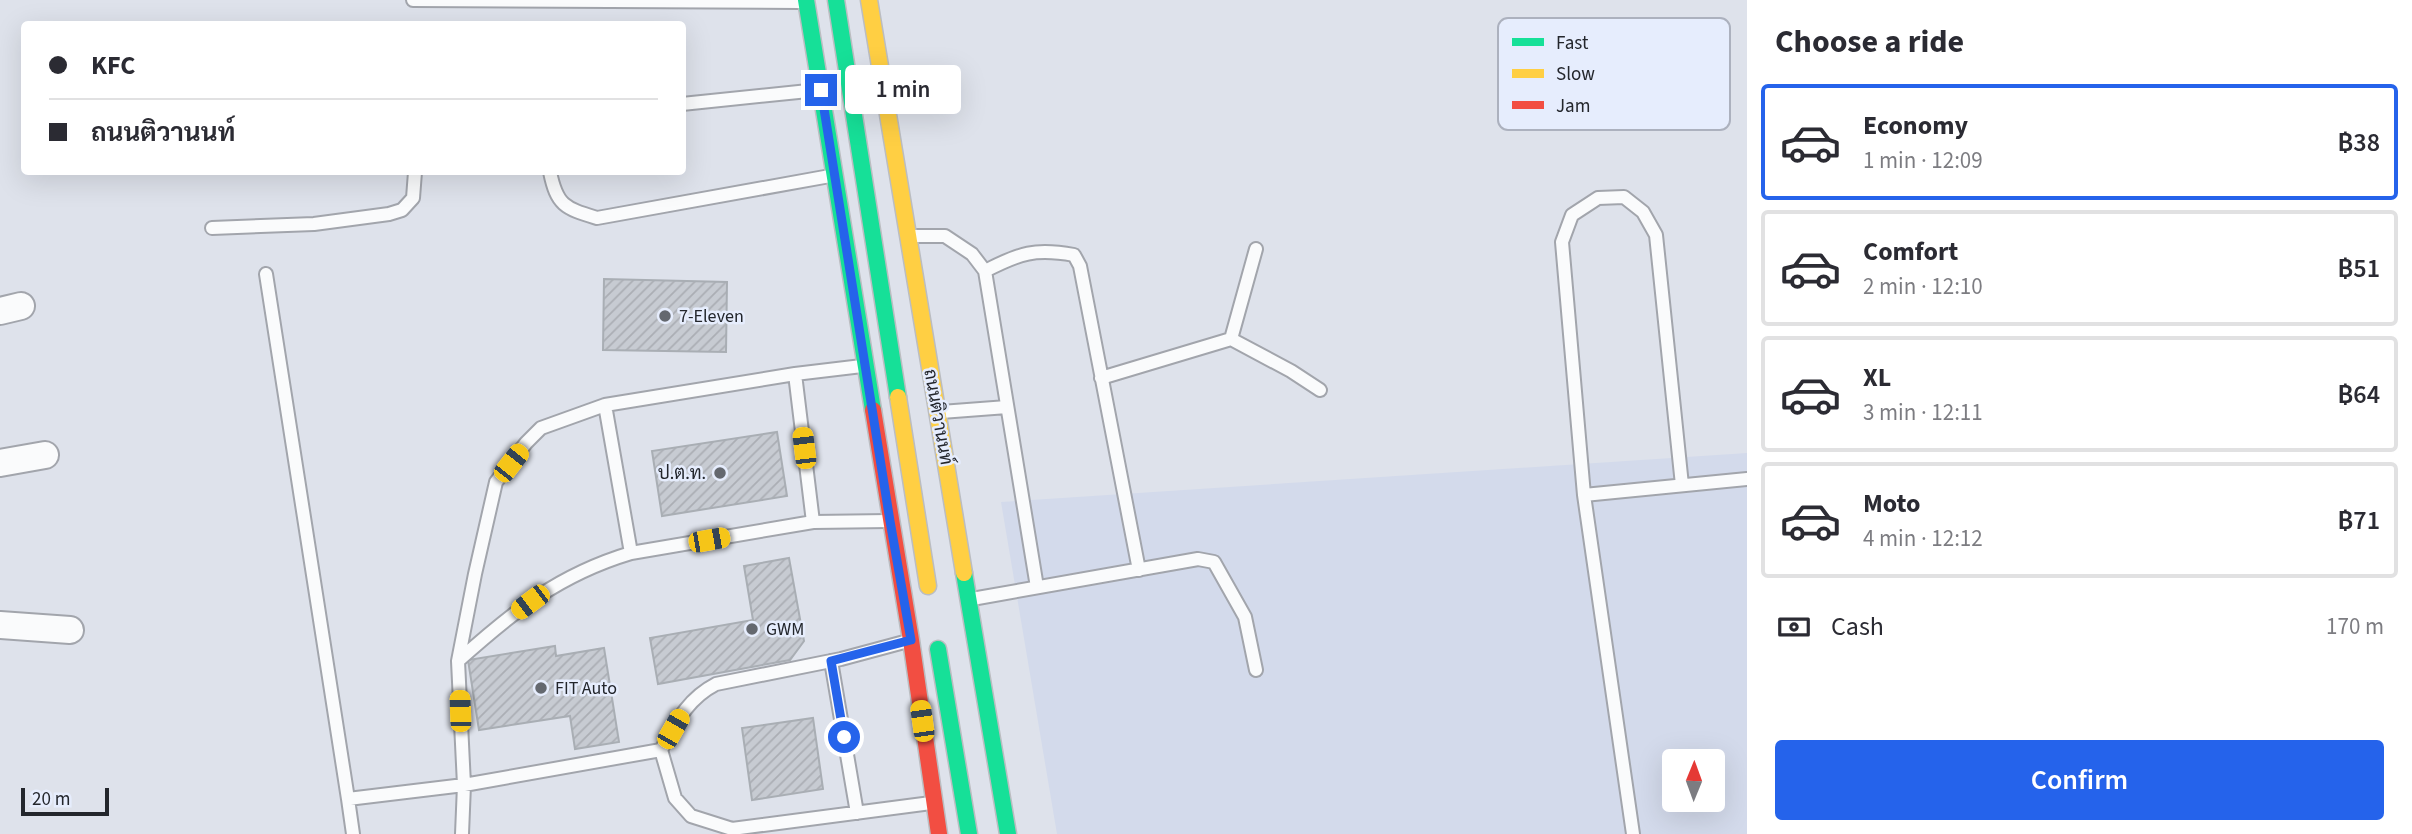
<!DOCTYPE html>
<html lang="en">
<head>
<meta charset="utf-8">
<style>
  body { margin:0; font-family:"Source Sans 3",Sarabun,sans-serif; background:#f7f7f7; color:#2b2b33; height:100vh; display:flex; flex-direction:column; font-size:26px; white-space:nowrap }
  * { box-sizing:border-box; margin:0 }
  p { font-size:23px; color:#7c7c81 }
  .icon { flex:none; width:38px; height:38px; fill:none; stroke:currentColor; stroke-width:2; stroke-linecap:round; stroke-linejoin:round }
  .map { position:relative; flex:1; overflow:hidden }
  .side { display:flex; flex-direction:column; background:#fff; width:665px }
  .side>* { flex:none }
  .hud { position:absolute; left:21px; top:21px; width:665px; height:154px; border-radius:7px; box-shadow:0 7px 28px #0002; display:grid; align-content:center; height:154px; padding:0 28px; background:#fff }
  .needle { width:46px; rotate:1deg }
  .controls { position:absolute; left:1662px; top:749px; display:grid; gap:14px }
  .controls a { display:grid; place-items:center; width:63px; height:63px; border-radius:7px; background:#fff; box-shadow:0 7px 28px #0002; font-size:35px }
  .scale { position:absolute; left:21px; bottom:18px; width:88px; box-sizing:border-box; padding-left:7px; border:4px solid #23262c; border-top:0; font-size:19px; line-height:24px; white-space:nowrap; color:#23262c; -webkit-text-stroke:5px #e6edfd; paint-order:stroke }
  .end { position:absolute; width:32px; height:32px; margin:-16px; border:9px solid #2563eb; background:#fff; box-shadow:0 0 0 4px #fff }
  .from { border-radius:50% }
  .bubble { position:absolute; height:49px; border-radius:7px; background:#fff; box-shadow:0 7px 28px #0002; font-size:23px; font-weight:600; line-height:49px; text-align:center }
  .car { position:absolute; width:21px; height:42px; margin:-21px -10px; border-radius:9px; box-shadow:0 0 5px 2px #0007; background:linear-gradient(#f5c518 24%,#345 0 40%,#f5c518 0 76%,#345 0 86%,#f5c518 0) }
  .hud b { display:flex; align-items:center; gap:24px; height:66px; font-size:26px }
  .hud b+b { border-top:2px solid #e1e1e2 }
  .hud i { width:18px; height:18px; background:#2b2b33 }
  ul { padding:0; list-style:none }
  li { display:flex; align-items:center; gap:21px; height:116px; margin:0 14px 10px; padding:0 14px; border:4px solid #e1e1e2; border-radius:7px }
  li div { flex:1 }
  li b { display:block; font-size:26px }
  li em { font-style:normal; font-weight:600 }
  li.on { border-color:#2563eb }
  li>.icon { width:63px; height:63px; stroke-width:1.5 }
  h2 { padding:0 28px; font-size:32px; line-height:84px }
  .pay { display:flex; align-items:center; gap:18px; height:77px; padding:0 28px; font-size:26px }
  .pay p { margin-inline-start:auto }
  .button { display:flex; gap:14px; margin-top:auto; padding:14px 28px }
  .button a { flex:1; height:80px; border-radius:7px; background:#2563eb; color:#fff; font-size:28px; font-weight:600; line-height:80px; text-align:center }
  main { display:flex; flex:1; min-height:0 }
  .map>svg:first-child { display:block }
</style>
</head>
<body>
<main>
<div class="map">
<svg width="1747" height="834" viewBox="0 0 1747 834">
  <defs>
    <pattern id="building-hatch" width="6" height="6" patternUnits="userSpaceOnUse" patternTransform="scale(1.75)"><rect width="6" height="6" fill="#c7cbd2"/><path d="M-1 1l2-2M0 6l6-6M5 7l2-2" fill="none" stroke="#abaeb4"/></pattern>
  </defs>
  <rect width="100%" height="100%" fill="#dee2eb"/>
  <!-- built -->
  <path fill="#d3daeb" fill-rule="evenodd" d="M1747 453V834H1057L1001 502ZM1675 761H1713V800H1675Z"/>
  <!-- building -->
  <path fill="url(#building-hatch)" stroke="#a9aeb4" stroke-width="2" d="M604 279 727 282 726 352 603 350Z
    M777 432 787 496 662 516 652 451Z
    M789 558 804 641 790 660 658 684 650 638 753 620 744 566Z
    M555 646 556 656 604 648 619 742 575 749 570 716 479 730 468 660Z
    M813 718 823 789 752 800 742 728Z"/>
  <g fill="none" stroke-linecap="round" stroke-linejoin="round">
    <defs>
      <path id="lane" d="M413 0 801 2
        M682 104 818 90
        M550 172C557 206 565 208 597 218L830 176
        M212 228 314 224 389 214 402 210 413 198 415 172
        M910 236H945L972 254 985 271 1037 587
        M985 271C1020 253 1035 248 1074 255L1080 266 1139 570
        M266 274 348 799 464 785 661 750C676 723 687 699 716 684L841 659 908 641
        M1231 339 1291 371 1320 390
        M862 366 795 374 605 405 631 553 813 522 889 521
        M795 374 813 522
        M1101 378 1231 339 1256 249
        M941 412 1007 407
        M1584 495 1562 242 1572 215 1598 198 1624 197 1643 212 1656 235 1682 485
        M972 599 1198 559 1214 562 1245 617 1256 670
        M458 661C514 611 558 575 631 553
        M831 661 857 813
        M661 750 675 798 691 816 732 829 931 803
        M348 799 353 834
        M462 834 464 785 458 661 475 574 496 482 526 443 541 428 605 405
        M1633 834 1584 495 1747 479"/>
      <path id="street" d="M0 311 21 306
        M0 463 45 455
        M0 625 70 630"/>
      <path id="fast" d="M806 0 873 410
        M836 0 898 397
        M964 573 1008 834
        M938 649 969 834"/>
      <path id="slow" d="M869 0 964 573
        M898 397 928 586"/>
      <path id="jam" d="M873 410 911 640 939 834"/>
    </defs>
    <!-- lane casing -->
    <use href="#lane" stroke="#a2a5ac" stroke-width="16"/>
    <!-- street casing -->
    <use href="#street" stroke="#a2a5ac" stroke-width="30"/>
    <!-- fast casing -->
    <use href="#fast" stroke="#bbbdc1" stroke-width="19"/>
    <!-- slow casing -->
    <use href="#slow" stroke="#bbbdc1" stroke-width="19"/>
    <!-- jam casing -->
    <use href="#jam" stroke="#bbbdc1" stroke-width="19"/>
    <!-- lane -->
    <use href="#lane" stroke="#fafbfc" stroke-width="12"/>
    <!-- street -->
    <use href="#street" stroke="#fafbfc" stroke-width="26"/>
    <!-- fast -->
    <use href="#fast" stroke="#16e098" stroke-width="16"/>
    <!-- slow -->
    <use href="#slow" stroke="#ffcf43" stroke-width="16"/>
    <!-- jam -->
    <use href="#jam" stroke="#f24e42" stroke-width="16"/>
  </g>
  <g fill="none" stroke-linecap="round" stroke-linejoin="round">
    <!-- route -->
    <path stroke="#2563eb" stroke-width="9" d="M821 90 890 521 911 640 831 661 844 737"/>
  </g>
  <!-- markers -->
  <g fill="#64686f" stroke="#e6edfd" stroke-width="2.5">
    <circle cx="665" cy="316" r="7"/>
    <circle cx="720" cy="473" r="7"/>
    <circle cx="752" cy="629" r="7"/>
    <circle cx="541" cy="688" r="7"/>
  </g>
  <g text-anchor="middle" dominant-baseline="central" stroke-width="5" stroke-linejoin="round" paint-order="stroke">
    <!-- poi labels -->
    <g font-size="18" fill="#23262c" stroke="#e6edfd" text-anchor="start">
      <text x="679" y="316">7-Eleven</text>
      <text x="706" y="473" text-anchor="end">ป.ต.ท.</text>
      <text x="766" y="629">GWM</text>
      <text x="555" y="688">FIT Auto</text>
    </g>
    <!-- street labels -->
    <g font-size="18" fill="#23262c" stroke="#e6edfd">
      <text transform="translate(938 417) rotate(80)">ถนนติวานนท์</text>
    </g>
  </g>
  <!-- legend -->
  <rect x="1498" y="18" width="232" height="112" rx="10" fill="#e6edfd" stroke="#acb1be" stroke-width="2"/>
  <rect x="1512" y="38" width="32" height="8" fill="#16e098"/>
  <rect x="1512" y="69" width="32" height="9" fill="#ffcf43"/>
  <rect x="1512" y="101" width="32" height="8" fill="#f24e42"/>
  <g font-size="19" fill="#23262c">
    <text x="1556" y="49">Fast</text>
    <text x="1556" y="80">Slow</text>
    <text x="1556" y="112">Jam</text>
  </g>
</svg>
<div class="controls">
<a><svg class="needle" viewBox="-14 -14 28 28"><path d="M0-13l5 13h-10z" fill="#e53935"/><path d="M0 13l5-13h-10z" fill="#7c7c81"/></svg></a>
</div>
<div class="scale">20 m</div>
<i class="end from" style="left:844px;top:737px"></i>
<i class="end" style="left:821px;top:90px"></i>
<div class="bubble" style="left:845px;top:65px;width:116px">1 min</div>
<i class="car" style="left:804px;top:448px;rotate:353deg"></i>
<i class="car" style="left:511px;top:463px;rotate:38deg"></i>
<i class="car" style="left:709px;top:540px;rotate:80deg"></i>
<i class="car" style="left:530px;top:602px;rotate:233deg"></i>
<i class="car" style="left:460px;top:711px;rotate:358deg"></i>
<i class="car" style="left:922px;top:721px;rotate:352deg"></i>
<i class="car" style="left:673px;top:729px;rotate:30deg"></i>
<div class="hud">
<b><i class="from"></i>KFC</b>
<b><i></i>ถนนติวานนท์</b>
</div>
</div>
<section class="side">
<h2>Choose a ride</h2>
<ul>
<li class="on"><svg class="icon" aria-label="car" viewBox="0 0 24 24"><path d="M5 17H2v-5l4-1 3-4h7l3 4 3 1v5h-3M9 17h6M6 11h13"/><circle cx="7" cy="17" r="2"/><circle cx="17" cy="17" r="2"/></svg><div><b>Economy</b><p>1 min · 12:09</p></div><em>฿38</em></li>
<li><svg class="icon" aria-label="car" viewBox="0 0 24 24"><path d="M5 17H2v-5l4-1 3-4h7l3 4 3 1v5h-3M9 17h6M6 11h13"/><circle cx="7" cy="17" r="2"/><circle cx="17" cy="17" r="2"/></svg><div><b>Comfort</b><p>2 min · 12:10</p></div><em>฿51</em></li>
<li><svg class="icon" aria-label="car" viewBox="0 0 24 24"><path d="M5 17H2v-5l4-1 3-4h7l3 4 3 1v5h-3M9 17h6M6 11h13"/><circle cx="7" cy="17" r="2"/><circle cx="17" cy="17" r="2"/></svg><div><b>XL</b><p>3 min · 12:11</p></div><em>฿64</em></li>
<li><svg class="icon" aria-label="car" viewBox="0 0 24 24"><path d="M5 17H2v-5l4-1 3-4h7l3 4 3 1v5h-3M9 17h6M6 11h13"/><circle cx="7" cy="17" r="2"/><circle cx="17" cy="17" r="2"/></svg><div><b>Moto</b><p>4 min · 12:12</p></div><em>฿71</em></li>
</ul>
<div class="pay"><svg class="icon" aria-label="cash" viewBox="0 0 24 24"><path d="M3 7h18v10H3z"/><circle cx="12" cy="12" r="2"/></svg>Cash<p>170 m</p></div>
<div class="button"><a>Confirm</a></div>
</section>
</main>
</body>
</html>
